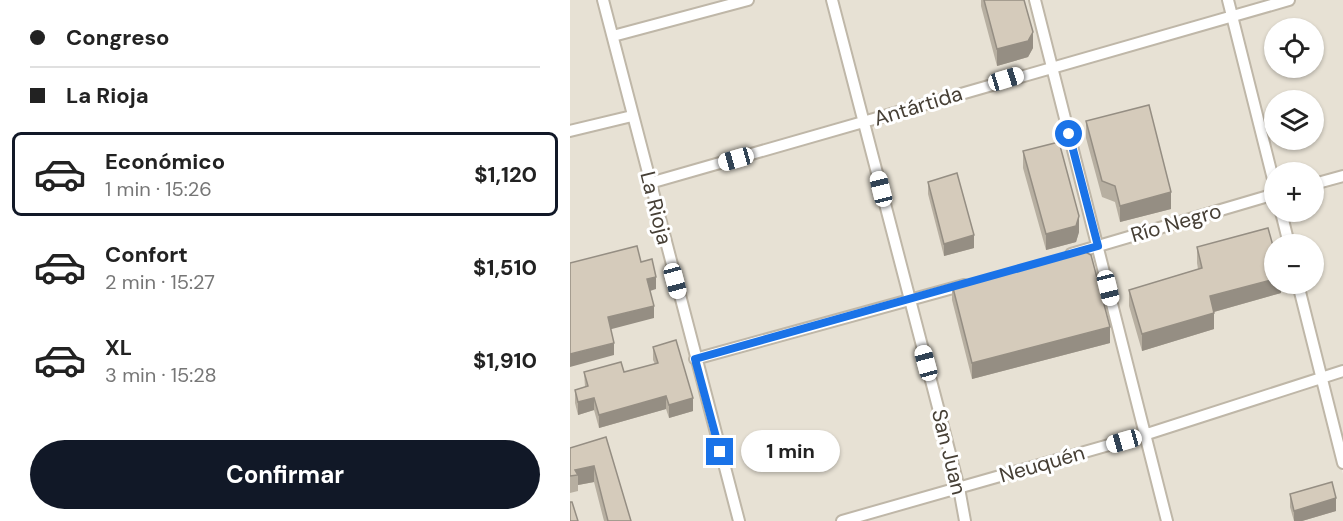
<!DOCTYPE html>
<html lang="es">
<head>
<meta charset="utf-8">
<style>
  body { margin:0; font-family:"DM Sans",sans-serif; background:#f2f2f2; color:#222; height:100vh; display:flex; flex-direction:column; font-size:22px; white-space:nowrap }
  * { box-sizing:border-box; margin:0 }
  p { font-size:20px; color:#767676 }
  .icon { flex:none; width:33px; height:33px; fill:none; stroke:currentColor; stroke-width:2; stroke-linecap:round; stroke-linejoin:round }
  .map { position:relative; flex:1; overflow:hidden }
  .details { display:flex; flex-direction:column; background:#fff; width:570px }
  .details>* { flex:none }
  .banner { display:grid; align-content:center; height:132px; padding:0 30px; background:#fff }
  .tools { position:absolute; left:694px; top:18px; display:grid; gap:12px }
  .tools a { display:grid; place-items:center; width:60px; height:60px; border-radius:50%; background:#fff; box-shadow:0 2px 4px #0004; font-size:30px }
  .end { position:absolute; width:27px; height:27px; margin:-14px; border:8px solid #1a73e8; background:#fff; box-shadow:0 0 0 3px #fff }
  .from { border-radius:50% }
  .bubble { position:absolute; height:42px; border-radius:21px; background:#fff; box-shadow:0 2px 4px #0004; font-size:20px; font-weight:700; line-height:42px; text-align:center }
  .car { position:absolute; width:18px; height:36px; margin:-18px -9px; border-radius:8px; box-shadow:0 0 4px 2px #0007; background:linear-gradient(#fff 24%,#345 0 40%,#fff 0 76%,#345 0 86%,#fff 0) }
  .banner b { display:flex; align-items:center; gap:21px; height:57px; font-size:22px }
  .banner b+b { border-top:2px solid #e0e0e0 }
  .banner i { width:15px; height:15px; background:#222 }
  ul { padding:0; list-style:none }
  li { display:flex; align-items:center; gap:18px; height:84px; margin:0 12px 9px; padding:0 18px; border:3px solid transparent; border-radius:9px }
  li div { flex:1 }
  li b { display:block; font-size:22px }
  li em { font-style:normal; font-weight:700 }
  li.current { border-color:#111827 }
  li>.icon { width:54px; height:54px; stroke-width:1.5 }
  .cta { display:flex; gap:12px; margin-top:auto; padding:12px 30px }
  .cta a { flex:1; height:69px; border-radius:36px; background:#111827; color:#fff; font-size:24px; font-weight:700; line-height:69px; text-align:center }
  main { display:flex; flex:1; min-height:0 }
  .map>svg:first-child { display:block }
</style>
</head>
<body>
<main>
<section class="details">
<div class="banner">
<b><i class="from"></i>Congreso</b>
<b><i></i>La Rioja</b>
</div>
<ul>
<li class="current"><svg class="icon" aria-label="car" viewBox="0 0 24 24"><path d="M5 17H2v-5l4-1 3-4h7l3 4 3 1v5h-3M9 17h6M6 11h13"/><circle cx="7" cy="17" r="2"/><circle cx="17" cy="17" r="2"/></svg><div><b>Económico</b><p>1 min · 15:26</p></div><em>$1,120</em></li>
<li><svg class="icon" aria-label="car" viewBox="0 0 24 24"><path d="M5 17H2v-5l4-1 3-4h7l3 4 3 1v5h-3M9 17h6M6 11h13"/><circle cx="7" cy="17" r="2"/><circle cx="17" cy="17" r="2"/></svg><div><b>Confort</b><p>2 min · 15:27</p></div><em>$1,510</em></li>
<li><svg class="icon" aria-label="car" viewBox="0 0 24 24"><path d="M5 17H2v-5l4-1 3-4h7l3 4 3 1v5h-3M9 17h6M6 11h13"/><circle cx="7" cy="17" r="2"/><circle cx="17" cy="17" r="2"/></svg><div><b>XL</b><p>3 min · 15:28</p></div><em>$1,910</em></li>
</ul>
<div class="cta"><a>Confirmar</a></div>
</section>
<div class="map">
<svg width="773" height="521" viewBox="0 0 773 521">
  <rect width="100%" height="100%" fill="#f3efe6"/>
  <!-- residential -->
  <path fill="#e7e1d4" fill-rule="evenodd" d="M0 0H656L705 199V212H708L716 244H705V284H726L773 474V521H0Z
    M658 0H773V468L728 284H744V244H718L710 212H744V172H705ZM705 28H744V68H705ZM705 100H744V140H705Z"/>
  <g fill="none" stroke-linecap="round" stroke-linejoin="round">
    <defs>
      <path id="street" d="M33 0 169 521
        M262 0 389 488 395 521
        M465 0 597 521
        M658 0 705 187
        M43 36 178 0
        M0 131 62 116
        M80 183 719 0
        M744 184 773 176
        M711 212 719 244
        M501 254 705 194
        M728 284 773 463
        M125 359 394 285
        M272 521 574 435 773 371"/>
    </defs>
    <!-- street casing -->
    <use href="#street" stroke="#bfb7a8" stroke-width="14"/>
    <!-- street -->
    <use href="#street" stroke="#fff" stroke-width="10"/>
  </g>
  <!-- wall -->
  <path fill="#b7afa1" d="M411 0H454L463 48 458 57 427 66 411 6Z
    M516 121 601 209 550 222 545 202 532 197 516 138Z
    M453 151 509 232 506 242 476 250 453 168Z
    M358 182 404 248 374 256 358 194Z
    M627 247 711 284V293L644 312V329L572 351 559 306V290L628 269 627 263Z
    M382 284 540 343 402 379 382 300Z
    M83 347 123 411 99 418 96 409 29 428 24 410 8 415 5 403V390L15 387 14 372H54L85 364 83 360Z
    M36 437 61 521H34L24 482 8 485V491L0 493V448Z
    M720 494 766 511 732 521H724L720 507Z"/>
  <!-- shaded-wall -->
  <path fill="#958e83" d="M463 32V48L458 57 427 66V49Z
    M601 192V209L550 222V206Z
    M509 216V232L506 242 476 250V234Z
    M404 235V248L374 256V244Z
    M86 277V289L77 292V279Z
    M705 279V284H711V293L640 313V296Z
    M84 306V318L38 330V317Z
    M644 313V329L572 351V334Z
    M540 327V343L402 379V363Z
    M44 343V355L0 367V354Z
    M96 396V409L29 428V415Z
    M24 398V410L8 415V402Z
    M123 398V411L99 418V405Z
    M24 466V482L8 485V475L5 470Z
    M766 498V511L732 521H724V511Z"/>
  <!-- building -->
  <path fill="#d5cbbb" stroke="#958e83" stroke-width="1.5" d="M414 0H454L463 32 458 41 427 49Z
    M579 105 601 192 550 206 545 186 532 181 516 121Z
    M489 142 509 216 506 226 476 234 453 151Z
    M387 173 404 235 374 244 358 182Z
    M698 228 705 253V279L640 296 644 313 572 334 559 290 632 268 627 247Z
    M67 246 71 262 82 259 86 277 77 279 84 306 38 317 44 343 0 354V263Z
    M512 250 521 255 540 327 402 363 382 284Z
    M106 340 123 398 99 405 96 396 29 415 24 398 8 402 5 390 18 386 14 372 51 362 54 372 88 363 83 347Z
    M36 437 61 521H38L24 466 5 470 8 475 0 476V448Z
    M762 482 766 498 724 511 720 494Z
    M0 502H2L8 521H0Z"/>
  <g fill="none" stroke-linecap="round" stroke-linejoin="round">
    <!-- route -->
    <path stroke="#1a73e8" stroke-width="8" d="M150 452 125 359 528 246 499 134"/>
  </g>
  <g text-anchor="middle" dominant-baseline="central" stroke-width="6" stroke-linejoin="round" paint-order="stroke">
    <!-- street labels -->
    <g font-size="21" fill="#463f35" stroke="#fff">
      <text transform="translate(348 106) rotate(-17)">Antártida</text>
      <text transform="translate(86 208) rotate(76)">La Rioja</text>
      <text transform="translate(606 223) rotate(-16)">Río Negro</text>
      <text transform="translate(379 452) rotate(76)">San Juan</text>
      <text transform="translate(472 464) rotate(-16)">Neuquén</text>
    </g>
  </g>
</svg>
<div class="tools">
<a><svg class="icon" aria-label="locate" viewBox="0 0 24 24"><circle cx="12" cy="12" r="6"/><path d="M12 2v4M12 18v4M2 12h4M18 12h4"/></svg></a>
<a><svg class="icon" aria-label="layers" viewBox="0 0 24 24"><path d="M12 4l9 5-9 5-9-5zM3 14l9 5 9-5"/></svg></a>
<a>+</a>
<a>−</a>
</div>
<i class="end from" style="left:499px;top:134px"></i>
<i class="end" style="left:150px;top:452px"></i>
<div class="bubble" style="left:171px;top:430px;width:99px">1 min</div>
<i class="car" style="left:436px;top:79px;rotate:73deg"></i>
<i class="car" style="left:166px;top:159px;rotate:254deg"></i>
<i class="car" style="left:311px;top:189px;rotate:346deg"></i>
<i class="car" style="left:105px;top:281px;rotate:165deg"></i>
<i class="car" style="left:538px;top:288px;rotate:166deg"></i>
<i class="car" style="left:356px;top:363px;rotate:345deg"></i>
<i class="car" style="left:554px;top:441px;rotate:254deg"></i>
</div>
</main>
</body>
</html>
